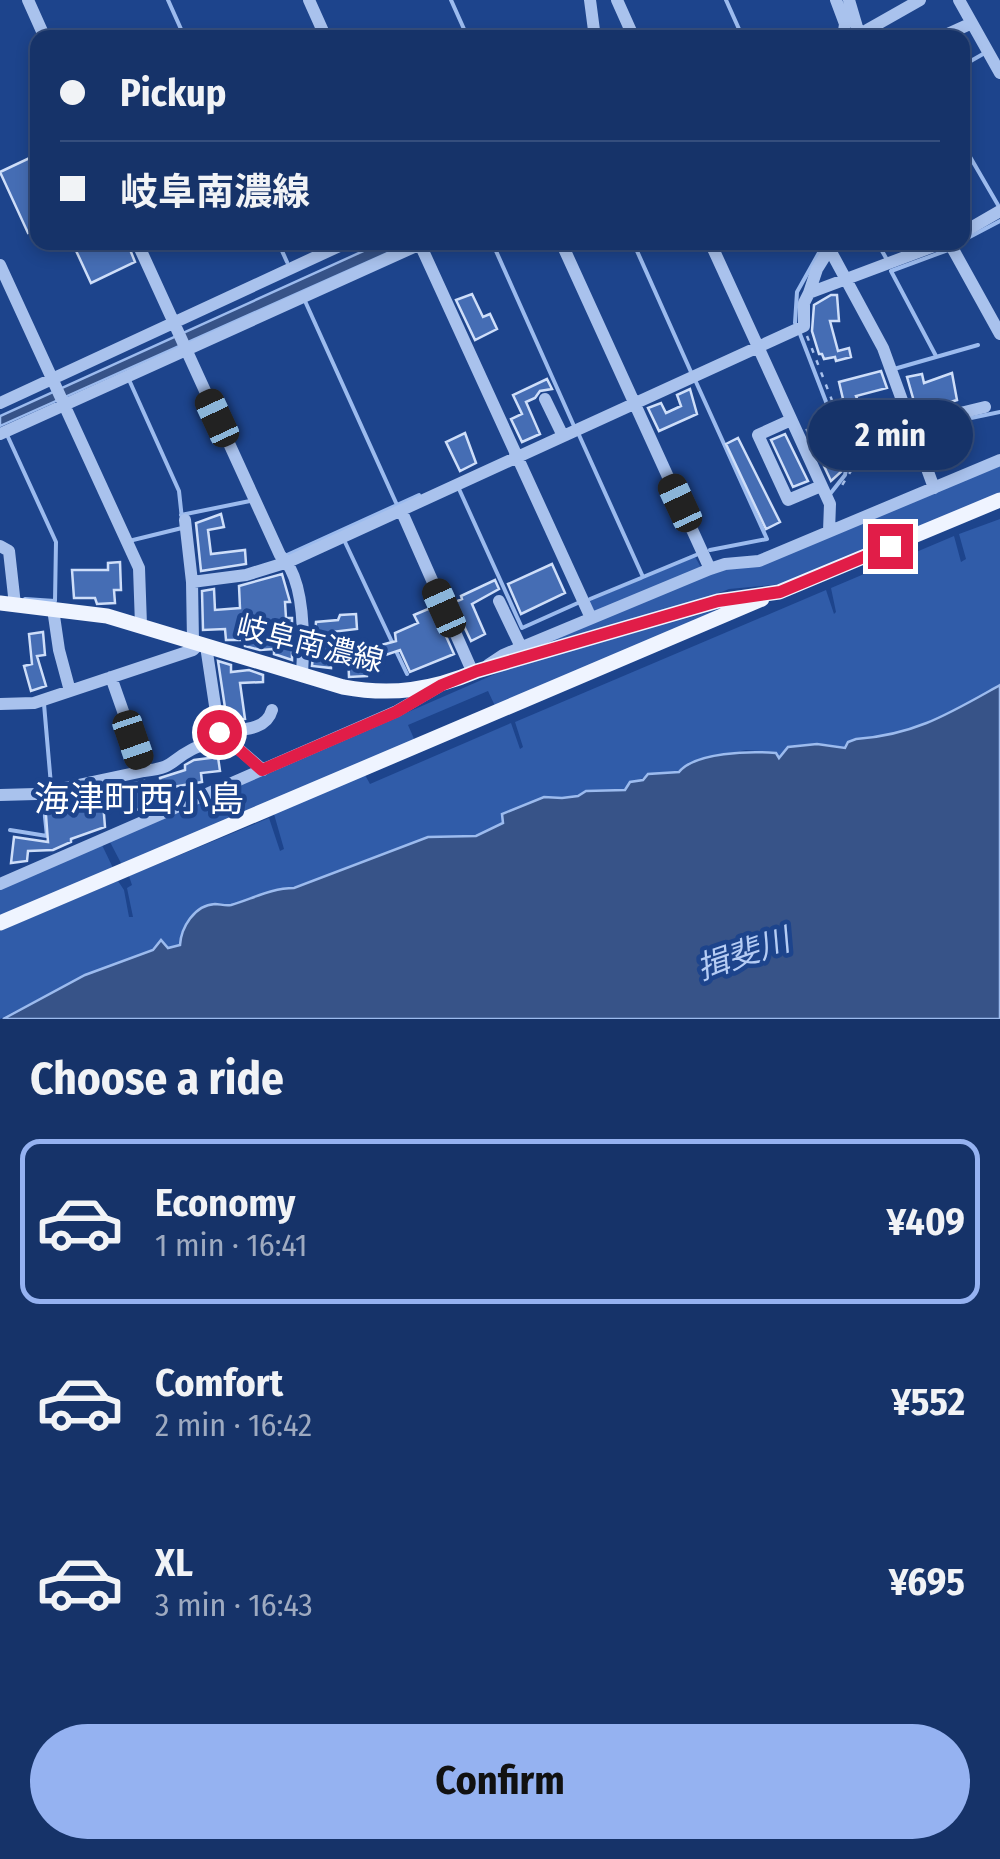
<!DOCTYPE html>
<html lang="en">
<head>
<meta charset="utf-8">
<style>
  body { margin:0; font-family:"Fira Sans Condensed","Noto Sans JP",sans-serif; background:#233f71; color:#f1f3f6; height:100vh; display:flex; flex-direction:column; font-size:38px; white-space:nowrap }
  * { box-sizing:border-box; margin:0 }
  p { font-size:32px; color:#9eaac0 }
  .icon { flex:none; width:55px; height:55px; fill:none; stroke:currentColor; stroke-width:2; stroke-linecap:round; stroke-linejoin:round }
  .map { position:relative; height:1019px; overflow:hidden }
  .sheet { display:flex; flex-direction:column; background:#163369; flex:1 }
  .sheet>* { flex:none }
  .guide { position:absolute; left:30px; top:30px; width:940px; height:220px; border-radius:20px; box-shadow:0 5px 15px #0003,0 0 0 2px #354e7d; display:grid; align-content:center; height:220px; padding:0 30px; background:#163369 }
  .end { position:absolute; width:45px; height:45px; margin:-22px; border:12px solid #e11d48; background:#fff; box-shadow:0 0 0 5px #fff }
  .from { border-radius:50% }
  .bubble { position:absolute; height:70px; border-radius:35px; background:#163369; box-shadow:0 5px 15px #0003,0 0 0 2px #354e7d; font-size:32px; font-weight:700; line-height:70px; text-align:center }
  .car { position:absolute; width:30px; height:60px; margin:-30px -15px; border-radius:12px; box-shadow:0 0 8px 2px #0007; background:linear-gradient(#222 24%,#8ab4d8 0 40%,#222 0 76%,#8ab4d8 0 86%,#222 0) }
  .guide b { display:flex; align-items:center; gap:35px; height:95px; font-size:38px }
  .guide b+b { border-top:2px solid #354e7d }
  .guide i { width:25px; height:25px; background:#f1f3f6 }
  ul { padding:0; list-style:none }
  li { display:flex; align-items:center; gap:30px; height:165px; margin:0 20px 15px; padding:0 10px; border:5px solid transparent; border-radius:20px }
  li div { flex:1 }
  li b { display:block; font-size:38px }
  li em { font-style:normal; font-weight:700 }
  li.on { border-color:#95b2f1 }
  li>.icon { width:90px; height:90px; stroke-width:1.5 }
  h2 { padding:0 30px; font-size:45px; line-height:120px }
  .cta { display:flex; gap:20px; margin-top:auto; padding:20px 30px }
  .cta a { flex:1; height:115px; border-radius:60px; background:#95b2f1; color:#111; font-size:40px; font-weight:700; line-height:115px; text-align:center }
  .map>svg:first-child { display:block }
</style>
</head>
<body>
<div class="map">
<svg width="1000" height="1019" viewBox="0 0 1000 1019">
  <rect width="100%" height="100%" fill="#1d448c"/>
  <!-- green -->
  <path fill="#305ca9" d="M1000 465V493L783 584 729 589 689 605 515 655 725 567Z
    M1000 519V685C972 701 944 719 913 730 889 737 864 734 845 748L825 744 788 747 779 759 775 752 746 750 719 755 694 762 679 772 648 774 626 790 586 791 578 796 562 798 544 797 502 814 504 822 476 836 428 837 349 866 338 874 194 915 181 933 180 945 168 948 162 940 153 950 85 975 0 1019V931L118 881 124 890 129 917H133L127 888 132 885 129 876 269 818 280 851 284 849 274 814 365 775 370 784 511 723 520 749 523 747 515 722 826 590 834 614 836 612 831 588 954 536 961 562 966 559 959 534Z
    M695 557 702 569 597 613 590 609 587 602Z
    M734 605 495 706 488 691 408 725 415 741 122 865 110 842 509 668Z
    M102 845 113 868 0 917V888Z"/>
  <!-- water -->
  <path fill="#375388" stroke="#9cbbee" stroke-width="2.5" d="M381 243H410L0 426V416Z
    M1000 685V1019H3L85 975 153 950 161 940 168 948 180 945C181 928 194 905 215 904 220 904 225 906 231 905 252 899 271 888 294 888L428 837 476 836 503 823 502 814 544 797 562 798 578 796 586 791 625 790 630 782 643 780 648 774 679 772C695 752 750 751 776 753L779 758 788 747 817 744 845 748 848 742 856 739C915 735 950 713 1000 685Z"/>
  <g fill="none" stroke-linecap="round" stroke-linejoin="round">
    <!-- stream -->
    <path stroke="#9cbbee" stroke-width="4" d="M168 0 185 38
      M451 0 468 38
      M726 0 743 38
      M962 66 983 54
      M962 143 998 205
      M962 241 1000 221
      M278 242 287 262
      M492 242 574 426
      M633 242 691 372
      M877 242 886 258
      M305 301 397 505
      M795 323 797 292 825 242
      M800 334 848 459 845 475 830 494
      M936 356 891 271 948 250
      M894 369 978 345
      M130 382 179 491 182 519
      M696 382 767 539 710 550
      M933 426 1000 412
      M579 435 643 577 696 555
      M8 437 56 542 55 601 25 599
      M459 489 522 628 580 602
      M181 515 250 501
      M133 540 182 528
      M345 542 392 642
      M287 555 419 495
      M590 599 641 578
      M396 651 407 674
      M44 704 51 785
      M10 830 47 836 43 798"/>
  </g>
  <!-- building -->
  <path fill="#456db4" stroke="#cedef9" stroke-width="2.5" d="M38 154V229L28 233 0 172Z
    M72 242H127L135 262 91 283Z
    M472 294 483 317 490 314 497 329 475 340 456 300Z
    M831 295H837L839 321H830L838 351 849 348 851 357 836 361 835 357 824 359 822 354H819L812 331 814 305Z
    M881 371 887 388 856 396 871 431 899 422 905 439 873 448 879 464 862 470 854 446 858 445 852 425 849 426 838 401 843 399 839 382Z
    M952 373 957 400 917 412 907 377 922 374 924 383Z
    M547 379 552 389 540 391 535 398 526 402 540 434 522 442 511 419 522 414 513 395Z
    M690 389 697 414 659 431 648 408 661 403 666 413 681 406 677 395Z
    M823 422 842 471 831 481 807 430Z
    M465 433 476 463 460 471 446 442Z
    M785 434 808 481 793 487 771 440Z
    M738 438 780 522 766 529 726 444Z
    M221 514 224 527 208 530 211 554 245 550 246 564 201 571 196 523Z
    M120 562 121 590H114L115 603 97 604 95 598H74L72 570H108V563Z
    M552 564 565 593 521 614 508 584Z
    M282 574 290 602H285L286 618H292V660L274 654V649L260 650 245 646V640H226L225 629 203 630 202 591 214 589 215 610 240 608 239 586Z
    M495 580 499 589 472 604 485 634 471 641 453 603 462 599 461 596Z
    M433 607 454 654 410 672 400 650 368 661 367 676 349 677 348 654 396 641 395 633 418 623 414 615Z
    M356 614 357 629 331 632V668L312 666 316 622 338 620 340 615Z
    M43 632 45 655 37 656 46 686 31 691 24 666 32 664 29 634Z
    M218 661 231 665V672L249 670 263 675V682L240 683 245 719 227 721Z
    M218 757 220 771 201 773 202 782 161 789 160 778 185 770V765L194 760Z
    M144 781 146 809 130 810 126 792 111 795 110 788Z
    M66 798 67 808 103 802 105 827 71 839V842L53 850 28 851 27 861 11 863 14 837 48 842 45 802Z"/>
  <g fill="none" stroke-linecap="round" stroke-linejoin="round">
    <!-- path -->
    <path stroke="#a9c2ed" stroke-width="2.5" stroke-dasharray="5 8" stroke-linecap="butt" d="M807 336 854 457V466L839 490"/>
    <!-- minor -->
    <path stroke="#a9c2ed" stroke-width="12" d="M28 0 45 38
      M309 0 326 38
      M590 0 595 38
      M617 0 634 38
      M836 0 845 24 843 38
      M849 0 859 34
      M959 0 1000 73
      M853 38 920 0
      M939 38 972 23
      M962 233 1000 211
      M137 242 280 555C306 578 304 642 302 674
      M419 242 591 618
      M561 242 710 569
      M710 242 830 504 829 531
      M949 242 1000 334
      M830 250 883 348 934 488
      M0 265 139 568 141 625
      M809 293 817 269 832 245
      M545 399 563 436
      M0 403 348 242
      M791 420 758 435 788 500 821 486
      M911 425 985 407
      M0 434 425 242
      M401 510 473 673
      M185 520 192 582
      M0 546 9 551 15 605
      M499 601 521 647
      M53 609 59 650 70 691
      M193 641 192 582 246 575 288 562 804 326V303L809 293 945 242
      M206 646 219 732 263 770
      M488 665 503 655 710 569 725 564 759 561 1000 460
      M0 704 34 703 193 650 200 643
      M219 732C239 729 266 732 272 710
      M144 771C176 767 168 762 191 750 202 744 213 744 223 736
      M0 795 36 794 144 771 111 677
      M0 884 397 711 440 686"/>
    <!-- major -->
    <path stroke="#eff4ff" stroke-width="15" d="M0 603 107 616 343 687C392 696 432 690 477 671L718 601 779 592 1000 500
      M0 923 762 599"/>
  </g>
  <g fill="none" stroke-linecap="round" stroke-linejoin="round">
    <!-- route -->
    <path stroke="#e11d48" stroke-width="12" d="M219 732 262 770 396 712 442 685 477 671 718 601 780 592 890 546"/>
  </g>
  <g text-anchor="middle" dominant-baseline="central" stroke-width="9" stroke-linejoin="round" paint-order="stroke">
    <!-- street labels -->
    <g font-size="30" fill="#fff" stroke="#1d448c">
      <text transform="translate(310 644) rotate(14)">岐阜南濃線</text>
    </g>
    <!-- water labels -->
    <g font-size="32" font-style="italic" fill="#b5ccf4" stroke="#1d448c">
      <text transform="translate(743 954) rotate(-19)">揖斐川</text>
    </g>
    <!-- quarter labels -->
    <g font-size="35" fill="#fff" stroke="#1d448c">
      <text x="139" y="799">海津町西小島</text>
    </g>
  </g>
</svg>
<i class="end from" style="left:219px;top:732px"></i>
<i class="end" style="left:890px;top:546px"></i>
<div class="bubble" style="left:808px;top:400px;width:165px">2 min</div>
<i class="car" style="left:217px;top:418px;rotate:335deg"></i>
<i class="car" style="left:680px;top:503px;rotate:335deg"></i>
<i class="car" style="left:444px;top:608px;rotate:336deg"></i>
<i class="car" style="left:133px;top:740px;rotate:161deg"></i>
<div class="guide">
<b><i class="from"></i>Pickup</b>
<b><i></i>岐阜南濃線</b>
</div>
</div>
<section class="sheet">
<h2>Choose a ride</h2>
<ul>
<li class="on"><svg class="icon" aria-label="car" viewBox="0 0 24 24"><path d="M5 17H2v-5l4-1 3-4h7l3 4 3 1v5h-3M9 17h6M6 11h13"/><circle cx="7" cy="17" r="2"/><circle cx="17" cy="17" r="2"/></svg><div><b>Economy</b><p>1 min · 16:41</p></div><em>¥409</em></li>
<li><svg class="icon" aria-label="car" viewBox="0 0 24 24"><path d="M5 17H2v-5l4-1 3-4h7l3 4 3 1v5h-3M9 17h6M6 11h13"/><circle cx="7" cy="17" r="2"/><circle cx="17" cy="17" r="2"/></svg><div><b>Comfort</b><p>2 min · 16:42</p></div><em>¥552</em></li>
<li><svg class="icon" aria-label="car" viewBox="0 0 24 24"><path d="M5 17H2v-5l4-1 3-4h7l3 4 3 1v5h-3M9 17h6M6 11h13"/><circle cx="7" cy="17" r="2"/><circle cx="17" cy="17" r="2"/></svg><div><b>XL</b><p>3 min · 16:43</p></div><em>¥695</em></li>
</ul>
<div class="cta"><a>Confirm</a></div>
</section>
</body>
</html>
